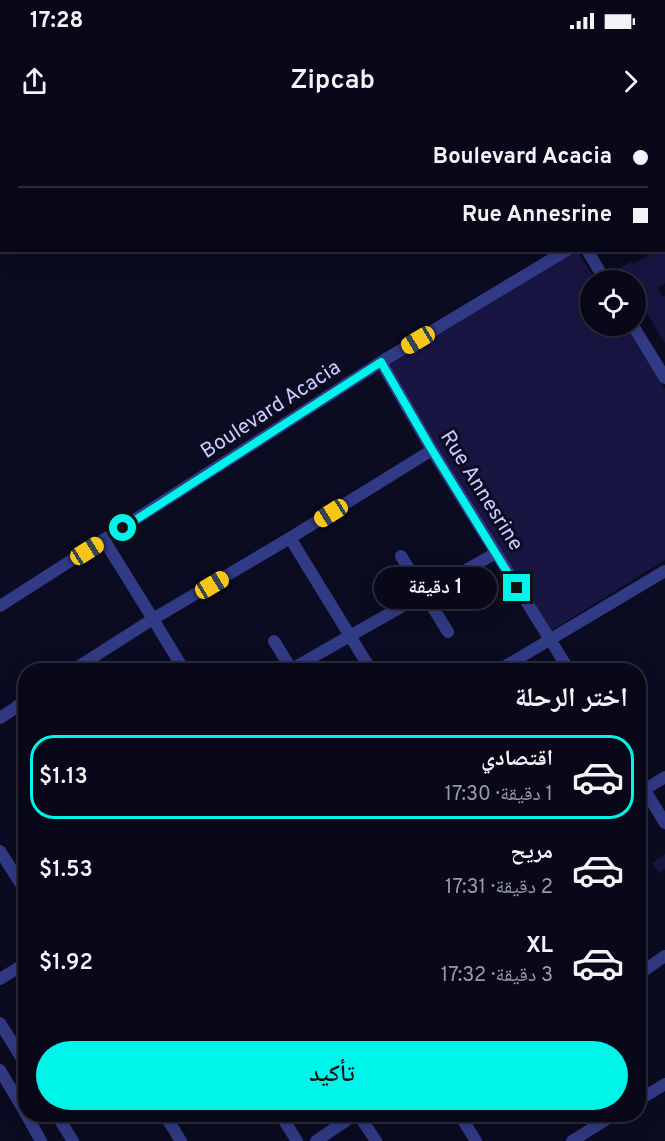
<!DOCTYPE html>
<html lang="ar">
<head>
<meta charset="utf-8">
<style>
  body { margin:0; font-family:Overpass,"Noto Naskh Arabic",sans-serif; background:#112; color:#f1f3f6; direction:rtl; height:100vh; display:flex; flex-direction:column; font-size:22px; white-space:nowrap }
  * { box-sizing:border-box; margin:0 }
  p { font-size:20px; color:#989aa2 }
  .icon { flex:none; width:33px; height:33px; fill:none; stroke:currentColor; stroke-width:2; stroke-linecap:round; stroke-linejoin:round }
  .map { position:relative; flex:1; overflow:hidden; direction:ltr }
  .panel { position:absolute; left:18px; top:543px; width:628px; height:459px; display:flex; flex-direction:column; background:#080819; border-radius:24px; box-shadow:0 6px 24px #0002,0 0 0 2px #292938; direction:rtl }
  .panel>* { flex:none }
  .banner { position:absolute; left:0px; top:0px; width:666px; height:132px; box-shadow:0 6px 24px #0002,0 0 0 2px #292938; direction:rtl; display:grid; align-content:center; height:132px; padding:0 18px; background:#080819 }
  .fabs { position:absolute; left:580px; top:150px; display:grid; gap:12px }
  .fabs a { display:grid; place-items:center; width:66px; height:66px; border-radius:50%; background:#080819; box-shadow:0 6px 24px #0002,0 0 0 2px #292938; font-size:30px }
  .end { position:absolute; width:27px; height:27px; margin:-14px; border:8px solid #00f5ea; background:#111; box-shadow:0 0 0 3px #111 }
  .from { border-radius:50% }
  .bubble { position:absolute; height:42px; border-radius:21px; background:#080819; box-shadow:0 6px 24px #0002,0 0 0 2px #292938; font-size:20px; font-weight:600; line-height:42px; text-align:center; direction:rtl }
  .car { position:absolute; width:18px; height:36px; margin:-18px -9px; border-radius:8px; box-shadow:0 0 4px 2px #0007; background:linear-gradient(#f5c518 24%,#345 0 40%,#f5c518 0 76%,#345 0 86%,#f5c518 0) }
  .banner b { display:flex; align-items:center; gap:21px; height:57px; font-size:22px }
  .banner b+b { border-top:2px solid #292938 }
  .banner i { width:15px; height:15px; background:#f1f3f6 }
  ul { padding:0; list-style:none }
  li { display:flex; align-items:center; gap:18px; height:84px; margin:0 12px 9px; padding:0 6px; border:3px solid transparent; border-radius:24px }
  li div { flex:1 }
  li b { display:block; font-size:22px }
  li em { font-style:normal; font-weight:600 }
  li.active { border-color:#00f5ea }
  li>.icon { width:54px; height:54px; stroke-width:1.5 }
  h2 { padding:0 18px; font-size:27px; line-height:72px }
  .button { display:flex; gap:12px; margin-top:auto; padding:12px 18px }
  .button a { flex:1; height:69px; border-radius:36px; background:#00f5ea; color:#111; font-size:24px; font-weight:600; line-height:69px; text-align:center }
  .status { display:flex; justify-content:space-between; align-items:center; height:42px; padding:0 30px; background:#080819; direction:ltr }
  .status svg { height:16px; fill:currentColor }
  header { display:flex; justify-content:space-between; align-items:center; height:78px; padding:0 18px; background:#080819; font-size:27px; font-weight:600 }
  .map>svg:first-child { display:block }
</style>
</head>
<body>
<div class="status"><b>17:28</b><svg viewBox="0 0 49 12"><path d="M0 12V9h3v3zM5 12V6h3v6zM10 12V3h3v9zM15 12V0h3v12zM26 1h20v11H26zM47 4h2v5h-2z"/></svg></div>
<header><svg class="icon" aria-label="forward" viewBox="0 0 24 24"><path d="M9 5l7 7-7 7"/></svg>Zipcab<svg class="icon" aria-label="share" viewBox="0 0 24 24"><path d="M12 15V3M7 8l5-5 5 5M5 13v7h14v-7"/></svg></header>
<div class="map">
<svg width="665" height="1021" viewBox="0 0 665 1021">
  <rect width="100%" height="100%" fill="#0b0b21"/>
  <!-- building -->
  <path fill="#181543" d="M656 130H665V163L657 168 663 177 665 176V223L636 176V160H626L619 148 631 142 632 145Z
    M577 131 596 160H591V206H625L665 269V440L549 512 386 246Z
    M665 734V749L659 753 652 743Z"/>
  <g fill="none" stroke-linecap="round" stroke-linejoin="round">
    <!-- street -->
    <path stroke="#313a84" stroke-width="12" d="M614 0 615 2
      M664 73 665 72
      M664 82 665 83
      M587 130 605 160
      M633 206 665 258
      M381 242 432 330 569 550
      M290 418 371 550
      M104 420 153 499 184 550
      M401 436 448 512
      M0 486 381 242 567 130
      M274 521 292 550
      M73 550 153 499 290 418 432 330
      M290 550 496 433
      M499 550 665 451
      M17 586 26 598
      M0 598 26 581
      M639 661 665 703
      M639 673 665 657
      M0 731 26 772
      M639 854 665 836
      M0 859 26 843
      M0 903 26 945
      M0 950 26 994
      M639 980 665 964
      M26 994 41 1021
      M56 994 73 1021
      M164 994 181 1021
      M280 994 297 1021
      M358 994 376 1021
      M459 994 476 1021
      M316 1021 356 994
      M572 1021 615 994"/>
  </g>
  <g fill="none" stroke-linecap="round" stroke-linejoin="round">
    <!-- route -->
    <path stroke="#00f5ea" stroke-width="8" d="M123 408 381 242 432 330 517 468"/>
  </g>
  <g text-anchor="middle" dominant-baseline="central" stroke-width="6" stroke-linejoin="round" paint-order="stroke">
    <!-- street labels -->
    <g font-size="21" fill="#caccff" stroke="#0b0b21">
      <text transform="translate(271 290) rotate(-33)">Boulevard Acacia</text>
      <text transform="translate(481 371) rotate(58)">Rue Annesrine</text>
    </g>
  </g>
</svg>
<div class="fabs">
<a><svg class="icon" aria-label="locate" viewBox="0 0 24 24"><circle cx="12" cy="12" r="6"/><path d="M12 2v4M12 18v4M2 12h4M18 12h4"/></svg></a>
</div>
<i class="end from" style="left:123px;top:408px"></i>
<i class="end" style="left:517px;top:468px"></i>
<div class="bubble" style="left:374px;top:447px;width:123px">1 دقيقة</div>
<i class="car" style="left:418px;top:220px;rotate:239deg"></i>
<i class="car" style="left:331px;top:393px;rotate:238deg"></i>
<i class="car" style="left:87px;top:431px;rotate:58deg"></i>
<i class="car" style="left:212px;top:465px;rotate:59deg"></i>
<div class="banner">
<b><i class="from"></i>Boulevard Acacia</b>
<b><i></i>Rue Annesrine</b>
</div>
<section class="panel">
<h2>اختر الرحلة</h2>
<ul>
<li class="active"><svg class="icon" aria-label="car" viewBox="0 0 24 24"><path d="M5 17H2v-5l4-1 3-4h7l3 4 3 1v5h-3M9 17h6M6 11h13"/><circle cx="7" cy="17" r="2"/><circle cx="17" cy="17" r="2"/></svg><div><b>اقتصادي</b><p>1 دقيقة · 17:30</p></div><em>$1.13</em></li>
<li><svg class="icon" aria-label="car" viewBox="0 0 24 24"><path d="M5 17H2v-5l4-1 3-4h7l3 4 3 1v5h-3M9 17h6M6 11h13"/><circle cx="7" cy="17" r="2"/><circle cx="17" cy="17" r="2"/></svg><div><b>مريح</b><p>2 دقيقة · 17:31</p></div><em>$1.53</em></li>
<li><svg class="icon" aria-label="car" viewBox="0 0 24 24"><path d="M5 17H2v-5l4-1 3-4h7l3 4 3 1v5h-3M9 17h6M6 11h13"/><circle cx="7" cy="17" r="2"/><circle cx="17" cy="17" r="2"/></svg><div><b>XL</b><p>3 دقيقة · 17:32</p></div><em>$1.92</em></li>
</ul>
<div class="button"><a>تأكيد</a></div>
</section>
</div>
</body>
</html>
